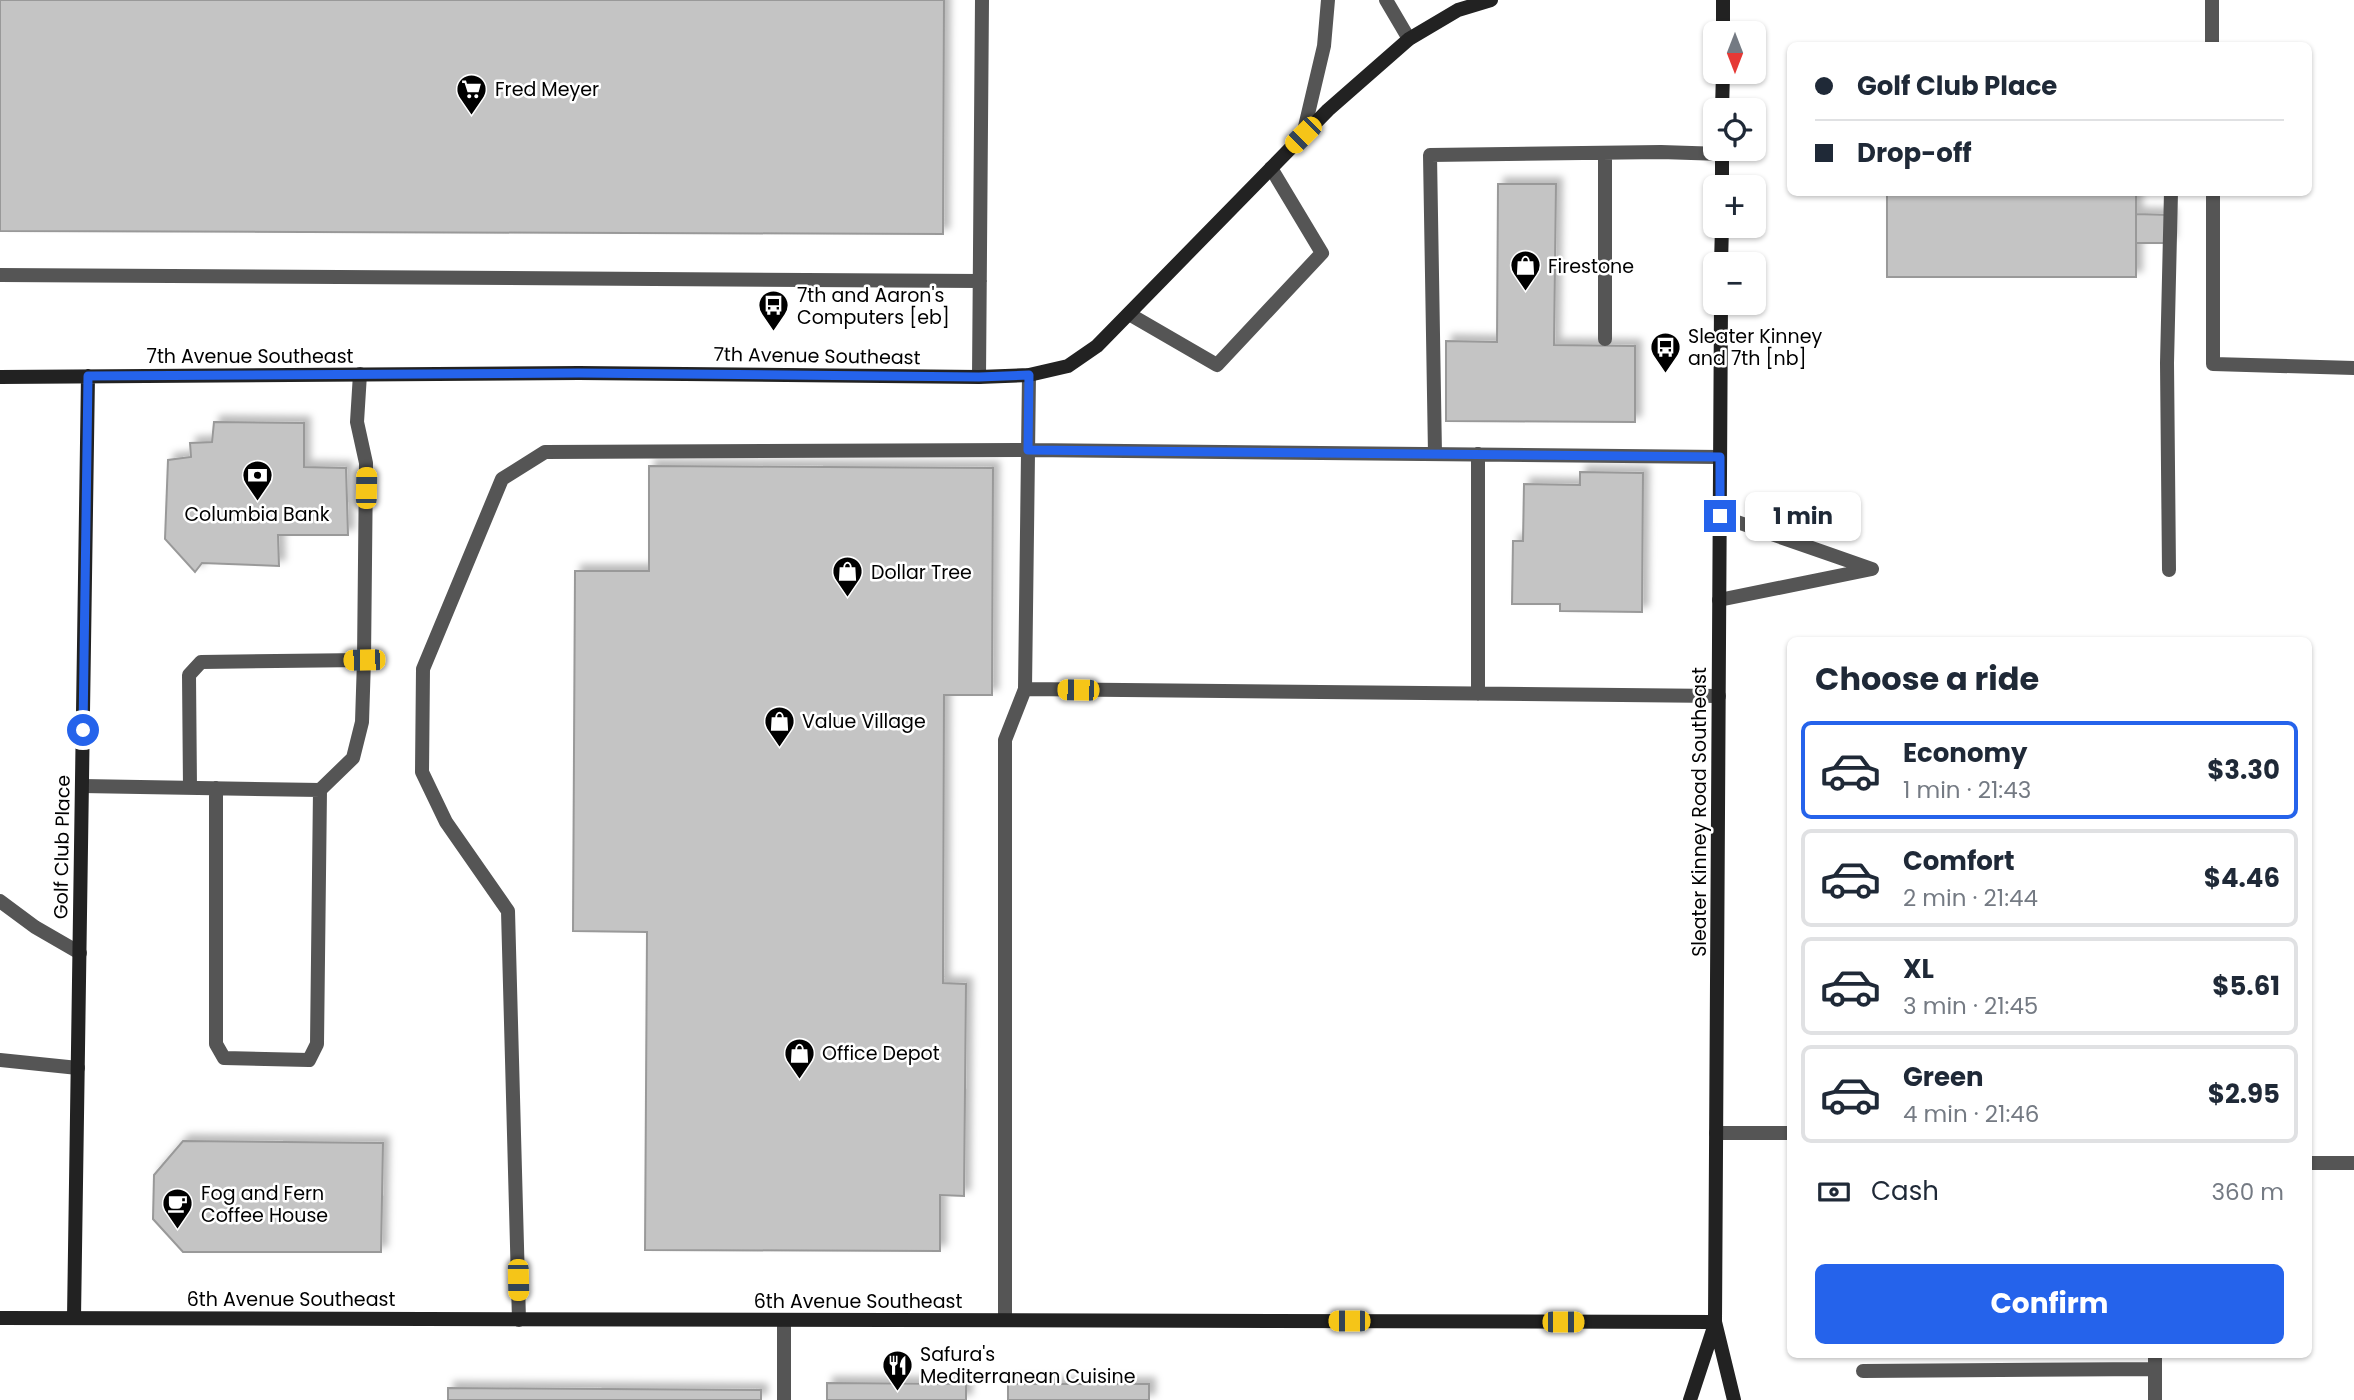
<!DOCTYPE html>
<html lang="en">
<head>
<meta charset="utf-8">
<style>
  body { margin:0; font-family:Poppins,sans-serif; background:#f6f6f7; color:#1f2937; height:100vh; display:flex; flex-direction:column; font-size:26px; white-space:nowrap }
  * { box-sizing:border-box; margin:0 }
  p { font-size:23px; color:#747a83 }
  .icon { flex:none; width:38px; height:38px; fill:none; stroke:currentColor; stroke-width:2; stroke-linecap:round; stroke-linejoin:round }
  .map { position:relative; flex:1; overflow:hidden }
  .panel { position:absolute; left:1787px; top:637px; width:525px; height:721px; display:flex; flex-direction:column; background:#fff; border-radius:10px; box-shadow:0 2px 5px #0004 }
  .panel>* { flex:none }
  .banner { position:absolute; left:1787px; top:42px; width:525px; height:154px; border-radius:10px; box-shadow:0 2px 5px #0004; display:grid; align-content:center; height:154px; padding:0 28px; background:#fff }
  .needle { width:46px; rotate:180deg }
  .controls { position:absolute; left:1703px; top:21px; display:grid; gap:14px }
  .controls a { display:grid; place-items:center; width:63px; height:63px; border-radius:10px; background:#fff; box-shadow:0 2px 5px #0004; font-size:35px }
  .end { position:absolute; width:32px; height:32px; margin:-16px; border:9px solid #2563eb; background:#fff; box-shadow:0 0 0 4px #fff }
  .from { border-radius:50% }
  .bubble { position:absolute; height:49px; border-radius:10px; background:#fff; box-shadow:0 2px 5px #0004; font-size:23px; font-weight:700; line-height:49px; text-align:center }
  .car { position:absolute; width:21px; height:42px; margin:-21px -10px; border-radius:9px; box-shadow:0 0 5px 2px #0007; background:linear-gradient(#f5c518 24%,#345 0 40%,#f5c518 0 76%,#345 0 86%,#f5c518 0) }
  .banner b { display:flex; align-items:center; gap:24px; height:66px; font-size:26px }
  .banner b+b { border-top:2px solid #e0e1e3 }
  .banner i { width:18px; height:18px; background:#1f2937 }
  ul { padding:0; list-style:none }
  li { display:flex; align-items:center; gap:21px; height:98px; margin:0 14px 10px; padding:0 14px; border:4px solid #e0e1e3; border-radius:10px }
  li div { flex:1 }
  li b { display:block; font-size:26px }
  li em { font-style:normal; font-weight:700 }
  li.on { border-color:#2563eb }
  li>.icon { width:63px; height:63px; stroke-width:1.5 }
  h2 { padding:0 28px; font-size:32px; line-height:84px }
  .pay { display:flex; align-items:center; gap:18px; height:77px; padding:0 28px; font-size:26px }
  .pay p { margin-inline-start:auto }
  .action { display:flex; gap:14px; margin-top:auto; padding:14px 28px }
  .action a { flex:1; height:80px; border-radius:10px; background:#2563eb; color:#fff; font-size:28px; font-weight:700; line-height:80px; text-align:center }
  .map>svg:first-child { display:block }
</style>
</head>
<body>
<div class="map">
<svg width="2354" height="1400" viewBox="0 0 2354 1400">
  <defs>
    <filter id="shadow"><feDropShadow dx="6" dy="-6" stdDeviation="3.5" flood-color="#0004"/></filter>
  </defs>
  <rect width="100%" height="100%" fill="#fff"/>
  <!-- building -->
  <path fill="#c4c4c4" stroke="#999" stroke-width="2" filter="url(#shadow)" d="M0 0H944L943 234 0 231Z
    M1498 184H1556L1554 345 1635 346V422L1446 421V341L1497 342Z
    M1887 192H2136V277H1887Z
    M2136 214 2170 215V243H2136Z
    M214 422 304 423V467L346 468 348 535H278L279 566 202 563 195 572 165 539 168 460 191 457 190 443 212 442Z
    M649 466 993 468 992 695H944L943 983 966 984 964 1196 940 1195V1251L645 1250 647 932 573 931 575 571H649Z
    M1580 472 1643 473 1642 612 1560 611V604H1512L1513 541H1523L1524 484 1580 485Z
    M183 1141 383 1143 381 1252H183L153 1219 154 1175Z
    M827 1383 966 1384V1400H827Z
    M1008 1384H1149V1400H1008Z
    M448 1388 761 1390V1400H448Z"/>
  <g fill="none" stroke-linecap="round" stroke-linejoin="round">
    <!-- lane -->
    <path stroke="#555" stroke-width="14" d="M1386 0 1409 39
      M2212 0V46
      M1303 135 1324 46 1328 0
      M1605 153V339
      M2213 192V364L2354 368
      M0 275 980 281
      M1129 314 1217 365 1322 253 1271 168
      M360 374 357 422 366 463 364 660
      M979 377 982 0
      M1435 454 1430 155 1661 152 1722 154
      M1478 454V694
      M2169 570 2167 363 2171 192
      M1719 600 1872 569 1720 516
      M1025 689 1719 696
      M82 786 320 790 353 758 362 722 364 660 201 662 189 675 190 788
      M216 788V1044L224 1058 309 1060 317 1044 320 790
      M0 901 35 927 80 953
      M0 1060 78 1068
      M1716 1133H1790
      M2308 1163H2354
      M519 1320 508 911 446 822 422 772 423 669 502 479 545 452 1028 450 1720 457
      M1005 1320V740L1025 689 1029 375
      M1863 1371 2155 1369
      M784 1400V1320
      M2155 1400V1354"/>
    <!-- secondary -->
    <path stroke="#222" stroke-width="14" d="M1723 33V0
      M1722 110 1723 72
      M1722 187V149
      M1721 264 1722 226
      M1721 303 1715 1322 1734 1400
      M0 377 579 373 979 377 1029 375 1068 366 1097 346 1328 110 1409 39 1458 10 1491 0
      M0 1318 1715 1322
      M74 1318 88 376
      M1690 1400 1715 1324"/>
  </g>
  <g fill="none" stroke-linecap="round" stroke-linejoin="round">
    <!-- route -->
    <path stroke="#2563eb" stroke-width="9" d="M83 730 88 376 579 373 979 377 1029 375 1028 450 1720 457V516"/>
  </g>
  <!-- icons -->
  <defs>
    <symbol id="supermarket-pin" viewBox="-11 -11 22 30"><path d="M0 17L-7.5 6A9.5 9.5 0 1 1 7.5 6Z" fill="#000" stroke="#fff"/><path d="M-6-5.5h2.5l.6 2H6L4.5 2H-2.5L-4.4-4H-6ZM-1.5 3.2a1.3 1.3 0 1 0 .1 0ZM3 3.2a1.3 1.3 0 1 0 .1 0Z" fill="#fff"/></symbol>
    <symbol id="shop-pin" viewBox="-11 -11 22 30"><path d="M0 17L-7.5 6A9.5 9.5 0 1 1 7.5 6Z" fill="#000" stroke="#fff"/><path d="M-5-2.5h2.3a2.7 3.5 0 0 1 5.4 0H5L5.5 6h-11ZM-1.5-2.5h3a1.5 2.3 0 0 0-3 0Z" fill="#fff"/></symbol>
    <symbol id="bus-pin" viewBox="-11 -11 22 30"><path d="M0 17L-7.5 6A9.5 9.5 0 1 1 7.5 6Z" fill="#000" stroke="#fff"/><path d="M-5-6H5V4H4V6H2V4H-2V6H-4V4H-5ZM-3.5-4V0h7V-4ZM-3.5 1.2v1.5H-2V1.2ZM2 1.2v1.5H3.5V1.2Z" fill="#fff"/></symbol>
    <symbol id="bank-pin" viewBox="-11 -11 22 30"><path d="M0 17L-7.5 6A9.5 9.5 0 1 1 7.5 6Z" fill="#000" stroke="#fff"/><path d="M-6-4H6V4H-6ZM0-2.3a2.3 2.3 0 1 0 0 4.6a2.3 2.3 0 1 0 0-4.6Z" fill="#fff"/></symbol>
    <symbol id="cafe-pin" viewBox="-11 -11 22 30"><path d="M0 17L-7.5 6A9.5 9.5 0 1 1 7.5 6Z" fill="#000" stroke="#fff"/><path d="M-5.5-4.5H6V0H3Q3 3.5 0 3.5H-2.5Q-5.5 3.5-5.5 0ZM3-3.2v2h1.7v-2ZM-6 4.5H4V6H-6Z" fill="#fff"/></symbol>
    <symbol id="restaurant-pin" viewBox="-11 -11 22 30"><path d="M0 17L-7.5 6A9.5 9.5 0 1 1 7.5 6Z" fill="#000" stroke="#fff"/><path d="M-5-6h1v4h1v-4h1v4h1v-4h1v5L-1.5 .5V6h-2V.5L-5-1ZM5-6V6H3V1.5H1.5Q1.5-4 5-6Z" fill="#fff"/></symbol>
  </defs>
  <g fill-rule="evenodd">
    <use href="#supermarket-pin" x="454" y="72" width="35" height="47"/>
    <use href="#shop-pin" x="1508" y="248" width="35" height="47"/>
    <use href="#bus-pin" x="756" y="288" width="35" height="47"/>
    <use href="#bus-pin" x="1648" y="330" width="35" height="47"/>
    <use href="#bank-pin" x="240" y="458" width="35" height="47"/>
    <use href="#shop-pin" x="830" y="554" width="35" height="47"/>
    <use href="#shop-pin" x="762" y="704" width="35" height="47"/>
    <use href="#shop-pin" x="782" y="1036" width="35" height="47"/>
    <use href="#cafe-pin" x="160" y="1186" width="35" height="47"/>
    <use href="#restaurant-pin" x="880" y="1348" width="35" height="47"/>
  </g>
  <g text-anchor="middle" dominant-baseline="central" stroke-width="5" stroke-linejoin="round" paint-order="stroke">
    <!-- poi labels -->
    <g font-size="19" fill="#000" stroke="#fff" text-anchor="start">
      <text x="495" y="89">Fred Meyer</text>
      <text x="1548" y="266">Firestone</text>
      <text x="797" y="295">7th and Aaron's<tspan x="797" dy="22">Computers [eb]</tspan></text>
      <text x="1688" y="336">Sleater Kinney<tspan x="1688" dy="22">and 7th [nb]</tspan></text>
      <text x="257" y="514" text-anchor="middle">Columbia Bank</text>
      <text x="871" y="572">Dollar Tree</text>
      <text x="802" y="721">Value Village</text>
      <text x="822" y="1053">Office Depot</text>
      <text x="201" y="1193">Fog and Fern<tspan x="201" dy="22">Coffee House</tspan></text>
      <text x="920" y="1354">Safura's<tspan x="920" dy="22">Mediterranean Cuisine</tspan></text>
    </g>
    <!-- street labels -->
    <g font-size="19" fill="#000" stroke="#fff">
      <text x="250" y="356">7th Avenue Southeast</text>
      <text transform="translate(817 356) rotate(1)">7th Avenue Southeast</text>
      <text transform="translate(1699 812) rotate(-90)">Sleater Kinney Road Southeast</text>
      <text transform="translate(62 847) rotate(-89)">Golf Club Place</text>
      <text x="291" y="1299">6th Avenue Southeast</text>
      <text x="858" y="1301">6th Avenue Southeast</text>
    </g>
  </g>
</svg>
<div class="controls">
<a><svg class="needle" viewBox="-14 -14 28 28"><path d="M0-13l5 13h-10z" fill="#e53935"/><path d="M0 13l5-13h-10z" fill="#747a83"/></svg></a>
<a><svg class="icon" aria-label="locate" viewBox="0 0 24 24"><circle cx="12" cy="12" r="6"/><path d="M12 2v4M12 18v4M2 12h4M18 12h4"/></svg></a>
<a>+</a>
<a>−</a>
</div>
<i class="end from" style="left:83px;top:730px"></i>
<i class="end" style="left:1720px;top:516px"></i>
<div class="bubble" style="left:1745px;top:492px;width:116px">1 min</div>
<i class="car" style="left:1303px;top:135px;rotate:225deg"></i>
<i class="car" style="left:366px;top:488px;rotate:1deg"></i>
<i class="car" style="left:364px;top:660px;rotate:269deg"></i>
<i class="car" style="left:1078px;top:690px;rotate:271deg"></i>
<i class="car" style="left:518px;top:1280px;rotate:179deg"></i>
<i class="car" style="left:1349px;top:1321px;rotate:270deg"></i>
<i class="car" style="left:1563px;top:1322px;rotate:90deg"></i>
<div class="banner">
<b><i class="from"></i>Golf Club Place</b>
<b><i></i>Drop-off</b>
</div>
<section class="panel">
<h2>Choose a ride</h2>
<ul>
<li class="on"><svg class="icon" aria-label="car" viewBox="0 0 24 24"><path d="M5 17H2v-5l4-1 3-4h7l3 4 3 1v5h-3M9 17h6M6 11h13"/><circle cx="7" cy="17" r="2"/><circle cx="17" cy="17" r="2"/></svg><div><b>Economy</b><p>1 min · 21:43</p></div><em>$3.30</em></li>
<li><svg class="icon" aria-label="car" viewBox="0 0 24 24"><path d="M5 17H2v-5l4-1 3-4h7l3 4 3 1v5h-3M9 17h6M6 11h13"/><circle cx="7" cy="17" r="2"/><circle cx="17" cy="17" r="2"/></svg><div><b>Comfort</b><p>2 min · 21:44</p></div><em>$4.46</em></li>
<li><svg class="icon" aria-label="car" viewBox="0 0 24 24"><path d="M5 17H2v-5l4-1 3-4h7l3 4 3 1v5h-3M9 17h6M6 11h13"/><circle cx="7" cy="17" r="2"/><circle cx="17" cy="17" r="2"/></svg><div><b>XL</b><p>3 min · 21:45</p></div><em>$5.61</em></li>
<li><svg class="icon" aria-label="car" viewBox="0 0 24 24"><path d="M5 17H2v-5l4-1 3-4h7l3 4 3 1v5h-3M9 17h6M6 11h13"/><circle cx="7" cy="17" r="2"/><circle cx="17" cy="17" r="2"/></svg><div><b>Green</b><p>4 min · 21:46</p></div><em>$2.95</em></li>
</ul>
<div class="pay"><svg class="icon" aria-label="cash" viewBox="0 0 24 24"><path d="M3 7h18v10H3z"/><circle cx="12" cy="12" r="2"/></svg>Cash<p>360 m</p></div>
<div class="action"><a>Confirm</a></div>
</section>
</div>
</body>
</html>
